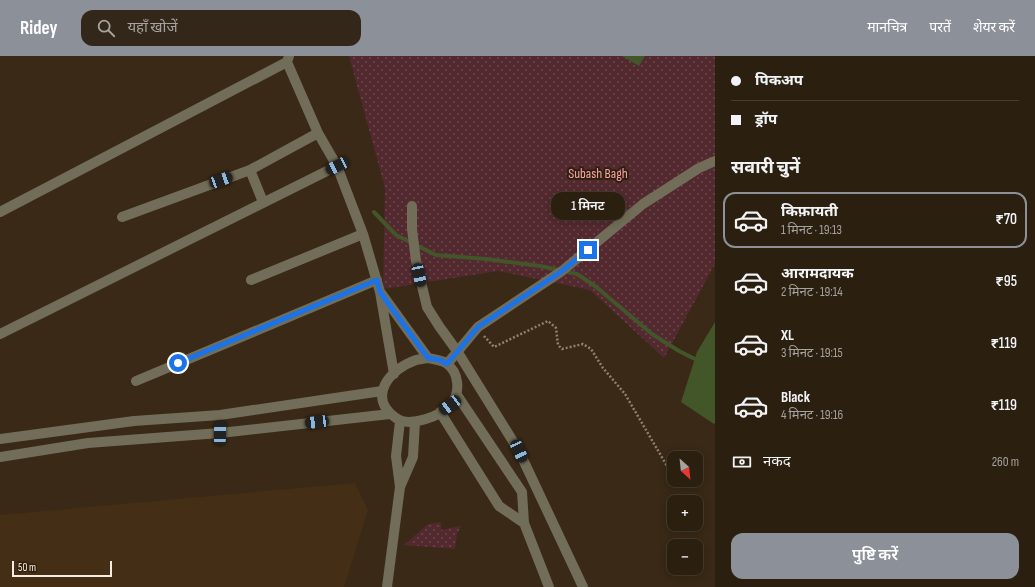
<!DOCTYPE html>
<html lang="hi">
<head>
<meta charset="utf-8">
<style>
  body { margin:0; font-family:"Sofia Sans Condensed","Noto Sans Devanagari",sans-serif; background:#332719; color:#f1f3f6; height:100vh; display:flex; flex-direction:column; font-size:15px; white-space:nowrap }
  * { box-sizing:border-box; margin:0 }
  p { font-size:13px; color:#a6a29f }
  .icon { flex:none; width:22px; height:22px; fill:none; stroke:currentColor; stroke-width:2; stroke-linecap:round; stroke-linejoin:round }
  .map { position:relative; flex:1; overflow:hidden }
  .panel { display:flex; flex-direction:column; background:#2b1f10; width:320px }
  .panel>* { flex:none }
  .hud { display:grid; align-content:center; height:88px; padding:0 16px; background:#2b1f10 }
  .needle { width:26px; rotate:153deg }
  .controls { position:absolute; left:667px; top:395px; display:grid; gap:8px }
  .controls a { display:grid; place-items:center; width:36px; height:36px; border-radius:8px; background:#2b1f10; box-shadow:0 2px 10px #0003,0 0 0 1px #473d30; font-size:20px }
  .scale { position:absolute; left:12px; bottom:10px; width:100px; box-sizing:border-box; padding-left:4px; border:2px solid #f7ece0; border-top:0; font-size:11px; line-height:14px; white-space:nowrap; color:#f7ece0; -webkit-text-stroke:3px #2f1f0c; paint-order:stroke }
  .end { position:absolute; width:18px; height:18px; margin:-9px; border:5px solid #1a73e8; background:#fff; box-shadow:0 0 0 2px #fff }
  .from { border-radius:50% }
  .bubble { position:absolute; height:28px; border-radius:12px; background:#2b1f10; box-shadow:0 2px 10px #0003,0 0 0 1px #473d30; font-size:13px; font-weight:600; line-height:28px; text-align:center }
  .car { position:absolute; width:12px; height:24px; margin:-12px -6px; border-radius:5px; box-shadow:0 0 3px 1px #0007; background:linear-gradient(#222 24%,#8ab4d8 0 40%,#222 0 76%,#8ab4d8 0 86%,#222 0) }
  .hud b { display:flex; align-items:center; gap:14px; height:38px; font-size:15px }
  .hud b+b { border-top:1px solid #473d30 }
  .hud i { width:10px; height:10px; background:#f1f3f6 }
  ul { padding:0; list-style:none }
  li { display:flex; align-items:center; gap:12px; height:56px; margin:0 8px 6px; padding:0 8px; border:2px solid transparent; border-radius:12px }
  li div { flex:1 }
  li b { display:block; font-size:15px }
  li em { font-style:normal; font-weight:600 }
  li.active { border-color:#8c9099 }
  li>.icon { width:36px; height:36px; stroke-width:1.5 }
  h2 { padding:0 16px; font-size:18px; line-height:48px }
  .pay { display:flex; align-items:center; gap:10px; height:44px; padding:0 16px; font-size:15px }
  .pay p { margin-inline-start:auto }
  .cta { display:flex; gap:8px; margin-top:auto; padding:8px 16px }
  .cta a { flex:1; height:46px; border-radius:12px; background:#8c9099; color:#fff; font-size:16px; font-weight:600; line-height:46px; text-align:center }
  header { display:flex; align-items:center; gap:24px; box-sizing:border-box; height:56px; padding:0 20px; background:#8c9099; color:#fff }
  header strong { font-size:19px }
  nav { display:flex; gap:22px; margin-inline-start:auto; font-size:14px }
  .search { width:280px; height:36px; background:#332719; display:flex; align-items:center; gap:10px; box-sizing:border-box; padding:0 14px; border-radius:12px; color:#a6a29f; font-size:15px }
  main { display:flex; flex:1; min-height:0 }
  .map>svg:first-child { display:block }
</style>
</head>
<body>
<header>
<strong>Ridey</strong>
<div class="search"><svg class="icon" aria-label="search" viewBox="0 0 24 24"><circle cx="10" cy="10" r="6"/><path d="M15 15l6 6"/></svg>यहाँ खोजें</div>
<nav><a>मानचित्र</a><a>परतें</a><a>शेयर करें</a></nav>
</header>
<main>
<div class="map">
<svg width="715" height="531" viewBox="0 0 715 531">
  <defs>
    <pattern id="park-dots" width="8" height="8" patternUnits="userSpaceOnUse"><rect width="8" height="8" fill="#52292f"/><path d="M2 2h.1M6 6h.1" fill="none" stroke="#6c484d" stroke-width="1.8" stroke-linecap="round"/></pattern>
  </defs>
  <rect width="100%" height="100%" fill="#392916"/>
  <!-- built -->
  <path fill="#442f16" d="M355 427 368 454 344 531H0V459Z"/>
  <!-- park -->
  <path fill="url(#park-dots)" d="M349 0H715V208L664 302 590 234 498 215 383 233 385 132Z
    M441 466V474L461 470 457 478 455 493 404 489 428 468Z"/>
  <!-- water -->
  <path fill="#42562a" d="M622 0H645L639 10Z
    M715 266V367L714 368 681 346 697 296Z"/>
  <g fill="none" stroke-linecap="round" stroke-linejoin="round">
    <!-- stream -->
    <path stroke="#42562a" stroke-width="4" d="M374 156 396 179 436 199 486 203 540 210 577 218 595 230 652 278 679 295 699 305"/>
    <!-- path -->
    <path stroke="#8f8171" stroke-width="2.5" stroke-dasharray="2 2" stroke-linecap="butt" d="M484 280 494 291 548 265 556 272 558 289 562 293 583 288 591 293 603 312 625 338 674 422
      M675 424 676 425"/>
    <!-- minor -->
    <path stroke="#716d58" stroke-width="10" d="M289 0 287 6 318 77 337 110 363 178 380 236 394 318
      M250 114 263 146
      M412 150V173L416 205 427 251 439 270 457 295 519 395 583 531
      M0 156 287 6
      M122 161 250 114 318 77
      M251 224 363 178
      M381 237 428 302
      M0 278 337 110
      M428 302C434 303 441 304 446 307 459 316 461 336 451 348 442 360 409 372 396 362 366 341 390 313 416 304 420 303 424 303 428 302Z
      M447 308 478 271 562 215 643 148 699 112 715 105
      M136 325 377 224
      M457 339 522 436 524 467 549 531
      M440 356 499 450 524 467
      M0 383 134 365 220 359 382 335
      M0 401 88 387 220 377 390 358
      M400 431 413 401 415 366
      M387 531 400 431 396 400 400 365"/>
  </g>
  <g fill="none" stroke-linecap="round" stroke-linejoin="round">
    <!-- route -->
    <path stroke="#1a73e8" stroke-width="5" d="M178 307 377 224 380 236 428 302 440 304 447 308 478 271 562 215 588 194"/>
  </g>
  <g text-anchor="middle" dominant-baseline="central" stroke-width="4" stroke-linejoin="round" paint-order="stroke">
    <!-- park labels -->
    <g font-size="14" fill="#f9a3ae" stroke="#2f1f0c">
      <text x="598" y="117">Subash Bagh</text>
    </g>
  </g>
</svg>
<div class="controls">
<a><svg class="needle" viewBox="-14 -14 28 28"><path d="M0-13l5 13h-10z" fill="#e53935"/><path d="M0 13l5-13h-10z" fill="#a6a29f"/></svg></a>
<a>+</a>
<a>−</a>
</div>
<div class="scale">50 m</div>
<i class="end from" style="left:178px;top:307px"></i>
<i class="end" style="left:588px;top:194px"></i>
<div class="bubble" style="left:551px;top:136px;width:74px">1 मिनट</div>
<i class="car" style="left:337px;top:110px;rotate:244deg"></i>
<i class="car" style="left:221px;top:124px;rotate:70deg"></i>
<i class="car" style="left:419px;top:219px;rotate:168deg"></i>
<i class="car" style="left:450px;top:349px;rotate:233deg"></i>
<i class="car" style="left:317px;top:366px;rotate:263deg"></i>
<i class="car" style="left:220px;top:377px;rotate:1deg"></i>
<i class="car" style="left:519px;top:395px;rotate:155deg"></i>
</div>
<section class="panel">
<div class="hud">
<b><i class="from"></i>पिकअप</b>
<b><i></i>ड्रॉप</b>
</div>
<h2>सवारी चुनें</h2>
<ul>
<li class="active"><svg class="icon" aria-label="car" viewBox="0 0 24 24"><path d="M5 17H2v-5l4-1 3-4h7l3 4 3 1v5h-3M9 17h6M6 11h13"/><circle cx="7" cy="17" r="2"/><circle cx="17" cy="17" r="2"/></svg><div><b>किफ़ायती</b><p>1 मिनट · 19:13</p></div><em>₹70</em></li>
<li><svg class="icon" aria-label="car" viewBox="0 0 24 24"><path d="M5 17H2v-5l4-1 3-4h7l3 4 3 1v5h-3M9 17h6M6 11h13"/><circle cx="7" cy="17" r="2"/><circle cx="17" cy="17" r="2"/></svg><div><b>आरामदायक</b><p>2 मिनट · 19:14</p></div><em>₹95</em></li>
<li><svg class="icon" aria-label="car" viewBox="0 0 24 24"><path d="M5 17H2v-5l4-1 3-4h7l3 4 3 1v5h-3M9 17h6M6 11h13"/><circle cx="7" cy="17" r="2"/><circle cx="17" cy="17" r="2"/></svg><div><b>XL</b><p>3 मिनट · 19:15</p></div><em>₹119</em></li>
<li><svg class="icon" aria-label="car" viewBox="0 0 24 24"><path d="M5 17H2v-5l4-1 3-4h7l3 4 3 1v5h-3M9 17h6M6 11h13"/><circle cx="7" cy="17" r="2"/><circle cx="17" cy="17" r="2"/></svg><div><b>Black</b><p>4 मिनट · 19:16</p></div><em>₹119</em></li>
</ul>
<div class="pay"><svg class="icon" aria-label="cash" viewBox="0 0 24 24"><path d="M3 7h18v10H3z"/><circle cx="12" cy="12" r="2"/></svg>नकद<p>260 m</p></div>
<div class="cta"><a>पुष्टि करें</a></div>
</section>
</main>
</body>
</html>
